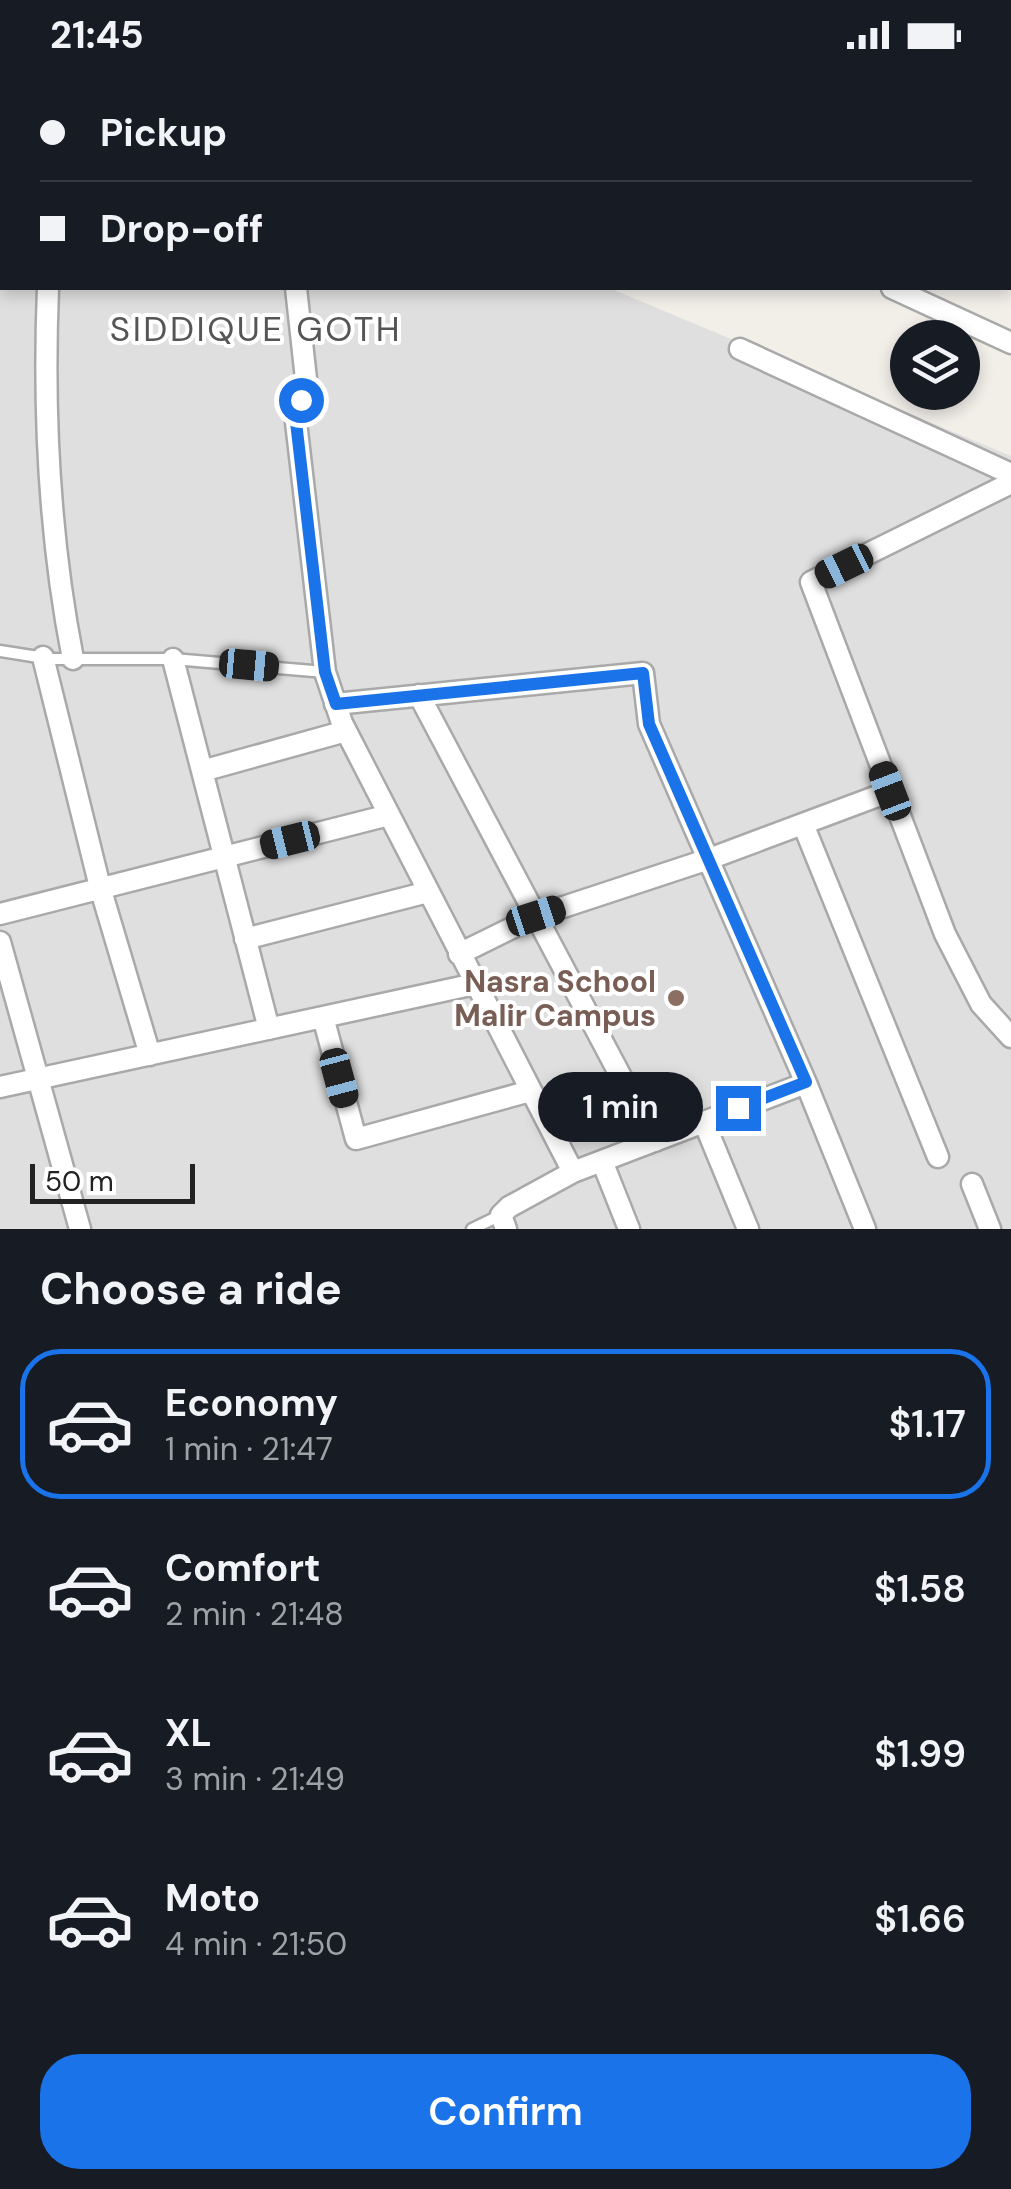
<!DOCTYPE html>
<html lang="en">
<head>
<meta charset="utf-8">
<style>
  body { margin:0; font-family:"DM Sans",sans-serif; background:#242831; color:#f1f3f6; height:100vh; display:flex; flex-direction:column; font-size:38px; white-space:nowrap }
  * { box-sizing:border-box; margin:0 }
  p { font-size:32px; color:#9ea1a6 }
  .icon { flex:none; width:55px; height:55px; fill:none; stroke:currentColor; stroke-width:2; stroke-linecap:round; stroke-linejoin:round }
  .map { position:relative; height:1159px; overflow:hidden }
  .panel { display:flex; flex-direction:column; background:#171b24; flex:1 }
  .panel>* { flex:none }
  .hud { position:absolute; left:0px; top:0px; width:1012px; height:220px; box-shadow:0 5px 15px #0003; display:grid; align-content:center; height:220px; padding:0 40px; background:#171b24 }
  .controls { position:absolute; left:890px; top:250px; display:grid; gap:20px }
  .controls a { display:grid; place-items:center; width:90px; height:90px; border-radius:50%; background:#171b24; box-shadow:0 5px 15px #0003; font-size:50px }
  .scale { position:absolute; left:30px; bottom:25px; width:165px; box-sizing:border-box; padding-left:10px; border:5px solid #222; border-top:0; font-size:28px; line-height:35px; white-space:nowrap; color:#222; -webkit-text-stroke:8px #fff; paint-order:stroke }
  .end { position:absolute; width:45px; height:45px; margin:-22px; border:12px solid #1a73e8; background:#fff; box-shadow:0 0 0 5px #fff }
  .from { border-radius:50% }
  .bubble { position:absolute; height:70px; border-radius:35px; background:#171b24; box-shadow:0 5px 15px #0003; font-size:32px; font-weight:600; line-height:70px; text-align:center }
  .car { position:absolute; width:30px; height:60px; margin:-30px -15px; border-radius:12px; box-shadow:0 0 8px 2px #0007; background:linear-gradient(#222 24%,#8ab4d8 0 40%,#222 0 76%,#8ab4d8 0 86%,#222 0) }
  .hud b { display:flex; align-items:center; gap:35px; height:95px; font-size:38px }
  .hud b+b { border-top:2px solid #363941 }
  .hud i { width:25px; height:25px; background:#f1f3f6 }
  ul { padding:0; list-style:none }
  li { display:flex; align-items:center; gap:30px; height:150px; margin:0 20px 15px; padding:0 20px; border:5px solid transparent; border-radius:40px }
  li div { flex:1 }
  li b { display:block; font-size:38px }
  li em { font-style:normal; font-weight:600 }
  li.active { border-color:#1a73e8 }
  li>.icon { width:90px; height:90px; stroke-width:1.5 }
  h2 { padding:0 40px; font-size:45px; line-height:120px }
  .action { display:flex; gap:20px; margin-top:auto; padding:20px 40px }
  .action a { flex:1; height:115px; border-radius:40px; background:#1a73e8; color:#fff; font-size:40px; font-weight:600; line-height:115px; text-align:center }
  .status { display:flex; justify-content:space-between; align-items:center; height:70px; padding:0 50px; background:#171b24; direction:ltr }
  .status svg { height:28px; fill:currentColor }
  .map>svg:first-child { display:block }
</style>
</head>
<body>
<div class="status"><b>21:45</b><svg viewBox="0 0 49 12"><path d="M0 12V9h3v3zM5 12V6h3v6zM10 12V3h3v9zM15 12V0h3v12zM26 1h20v11H26zM47 4h2v5h-2z"/></svg></div>
<div class="map">
<svg width="1011" height="1159" viewBox="0 0 1011 1159">
  <rect width="100%" height="100%" fill="#f2efe9"/>
  <!-- residential -->
  <path fill="#e0dfdf" d="M0 0 63 2H2V218H609L1011 386V1159H0Z"/>
  <g fill="none" stroke-linecap="round" stroke-linejoin="round">
    <defs>
      <path id="service" d="M0 581 51 589H173L325 602
        M472 1159 501 1145"/>
      <path id="minor" d="M48 0V2
        M378 0 383 2
        M48 218C43 342 49 467 73 589
        M296 218 306 309 296 352 325 602 342 653 573 1102 509 1137 501 1145 506 1159
        M892 218 1011 273
        M740 279 1011 404
        M1011 413 811 512 945 864 981 934 1011 967
        M43 587 100 817 150 985
        M173 589 269 959
        M419 625 655 1071
        M335 634 643 603 649 654 806 1013 865 1159
        M202 701 346 661
        M803 754 938 1087
        M0 844 389 745
        M245 869 428 822
        M0 872 80 1159
        M459 884 536 846 709 789 891 721
        M323 947 356 1069 530 1021
        M0 1017 475 914
        M704 1052 748 1159
        M602 1091 629 1159
        M573 1102 806 1013
        M972 1114 990 1159"/>
      <path id="trunk" d="M806 0 812 2
        M920 0 927 2
        M1010 35 1011 36
        M1010 84H1011"/>
    </defs>
    <!-- service casing -->
    <use href="#service" stroke="#a9a9a9" stroke-width="15"/>
    <!-- minor casing -->
    <use href="#minor" stroke="#a9a9a9" stroke-width="25"/>
    <!-- trunk casing -->
    <use href="#trunk" stroke="#dc2a67" stroke-width="38"/>
    <!-- service -->
    <use href="#service" stroke="#fff" stroke-width="10"/>
    <!-- minor -->
    <use href="#minor" stroke="#fff" stroke-width="20"/>
    <!-- trunk -->
    <use href="#trunk" stroke="#f2b4a3" stroke-width="32"/>
    <!-- rail -->
    <path stroke="#707070" stroke-width="6" stroke-dasharray="20 20" stroke-linecap="butt" d="M537 0 543 2
      M583 0 589 2
      M1010 186 1011 187
      M1010 205H1011"/>
  </g>
  <g fill="none" stroke-linecap="round" stroke-linejoin="round">
    <!-- route -->
    <path stroke="#1a73e8" stroke-width="12" d="M301 330 296 352 325 602 336 634 643 603 649 654 806 1012 738 1038"/>
  </g>
  <!-- markers -->
  <circle fill="#8d6e63" stroke="#fff" stroke-width="4" cx="676" cy="928" r="10"/>
  <g text-anchor="middle" dominant-baseline="central" stroke-width="8" stroke-linejoin="round" paint-order="stroke">
    <!-- education labels -->
    <g font-size="30" font-weight="bold" fill="#785e54" stroke="#fff" text-anchor="end">
      <text x="656" y="911">Nasra School<tspan x="656" dy="34">Malir Campus</tspan></text>
    </g>
    <!-- quarter labels -->
    <g font-size="35" letter-spacing="2.5" fill="#555" stroke="#fff">
      <text x="256" y="259">SIDDIQUE GOTH</text>
    </g>
  </g>
</svg>
<div class="controls">
<a><svg class="icon" aria-label="layers" viewBox="0 0 24 24"><path d="M12 4l9 5-9 5-9-5zM3 14l9 5 9-5"/></svg></a>
</div>
<div class="scale">50 m</div>
<i class="end from" style="left:301px;top:330px"></i>
<i class="end" style="left:738px;top:1038px"></i>
<div class="bubble" style="left:538px;top:1002px;width:165px">1 min</div>
<i class="car" style="left:844px;top:496px;rotate:244deg"></i>
<i class="car" style="left:249px;top:595px;rotate:95deg"></i>
<i class="car" style="left:890px;top:721px;rotate:339deg"></i>
<i class="car" style="left:290px;top:770px;rotate:256deg"></i>
<i class="car" style="left:536px;top:846px;rotate:72deg"></i>
<i class="car" style="left:339px;top:1008px;rotate:165deg"></i>
<div class="hud">
<b><i class="from"></i>Pickup</b>
<b><i></i>Drop-off</b>
</div>
</div>
<section class="panel">
<h2>Choose a ride</h2>
<ul>
<li class="active"><svg class="icon" aria-label="car" viewBox="0 0 24 24"><path d="M5 17H2v-5l4-1 3-4h7l3 4 3 1v5h-3M9 17h6M6 11h13"/><circle cx="7" cy="17" r="2"/><circle cx="17" cy="17" r="2"/></svg><div><b>Economy</b><p>1 min · 21:47</p></div><em>$1.17</em></li>
<li><svg class="icon" aria-label="car" viewBox="0 0 24 24"><path d="M5 17H2v-5l4-1 3-4h7l3 4 3 1v5h-3M9 17h6M6 11h13"/><circle cx="7" cy="17" r="2"/><circle cx="17" cy="17" r="2"/></svg><div><b>Comfort</b><p>2 min · 21:48</p></div><em>$1.58</em></li>
<li><svg class="icon" aria-label="car" viewBox="0 0 24 24"><path d="M5 17H2v-5l4-1 3-4h7l3 4 3 1v5h-3M9 17h6M6 11h13"/><circle cx="7" cy="17" r="2"/><circle cx="17" cy="17" r="2"/></svg><div><b>XL</b><p>3 min · 21:49</p></div><em>$1.99</em></li>
<li><svg class="icon" aria-label="car" viewBox="0 0 24 24"><path d="M5 17H2v-5l4-1 3-4h7l3 4 3 1v5h-3M9 17h6M6 11h13"/><circle cx="7" cy="17" r="2"/><circle cx="17" cy="17" r="2"/></svg><div><b>Moto</b><p>4 min · 21:50</p></div><em>$1.66</em></li>
</ul>
<div class="action"><a>Confirm</a></div>
</section>
</body>
</html>
